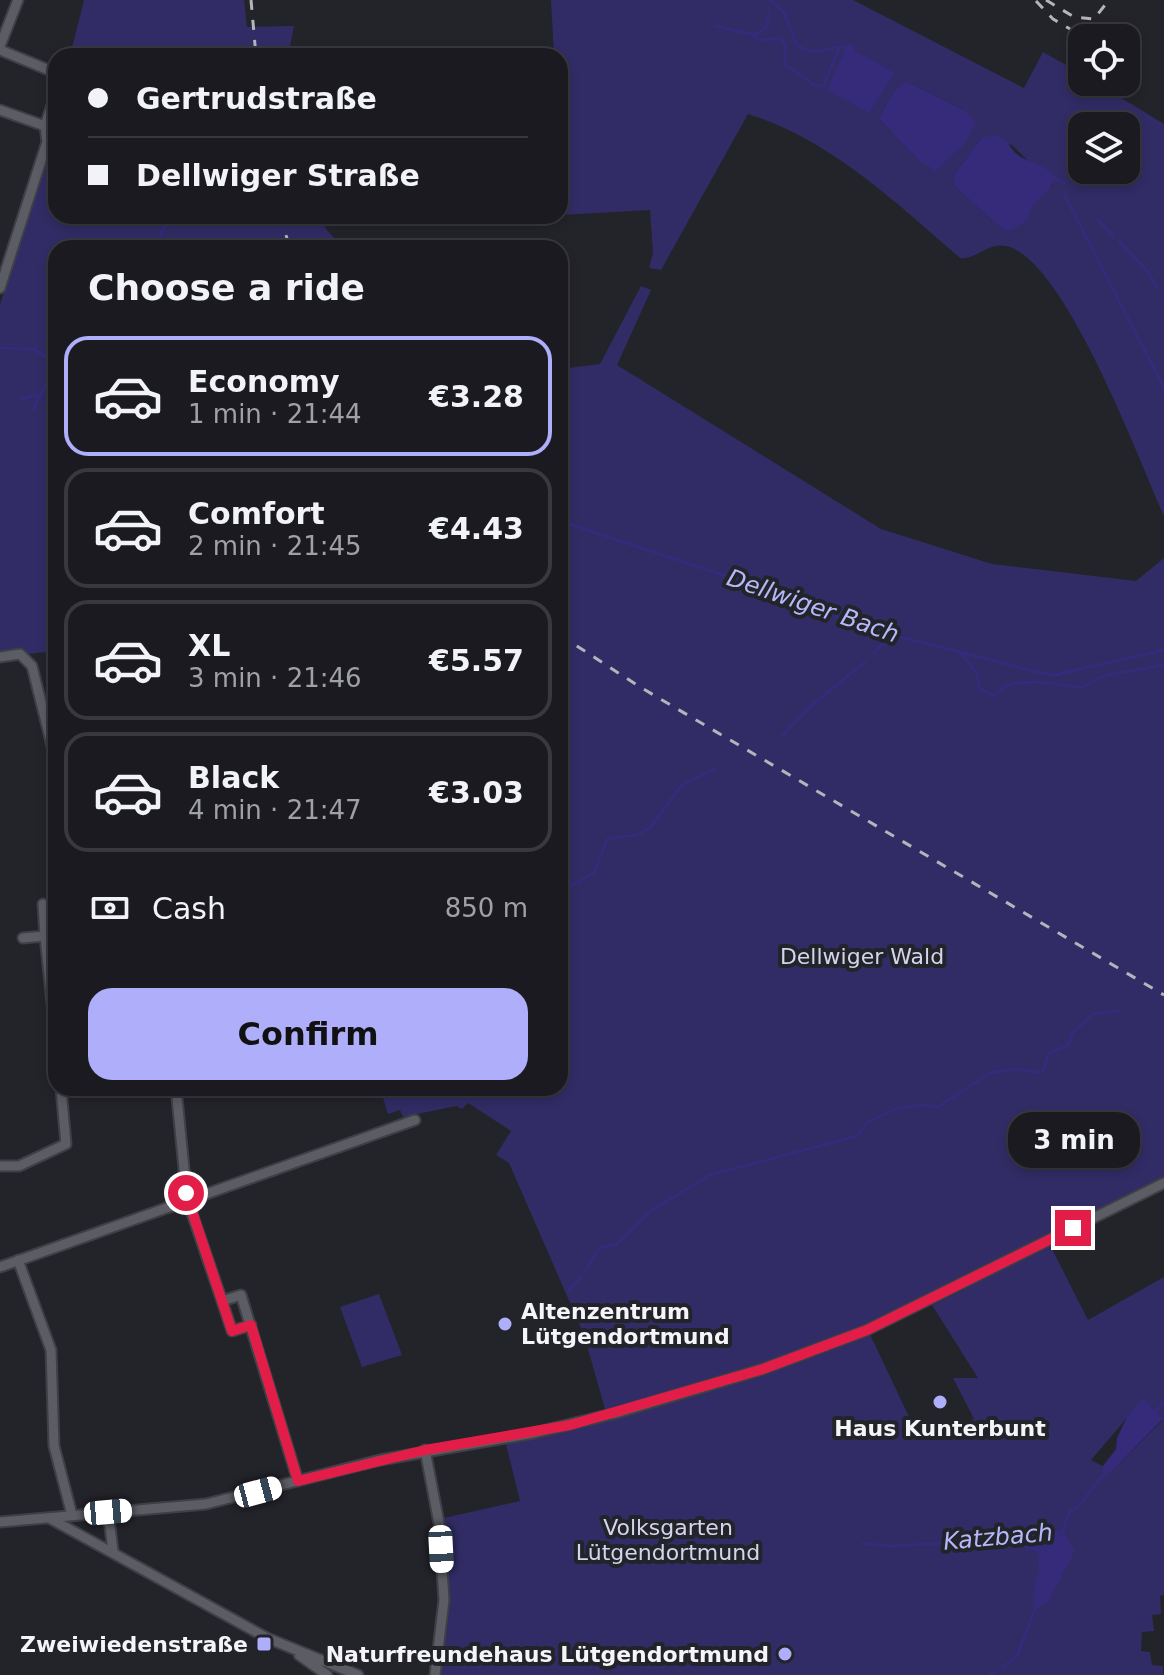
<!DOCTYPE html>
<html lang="en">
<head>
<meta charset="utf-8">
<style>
  body { margin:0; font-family:"DejaVu Sans",sans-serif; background:#232329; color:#f1f3f6; height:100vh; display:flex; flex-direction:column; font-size:30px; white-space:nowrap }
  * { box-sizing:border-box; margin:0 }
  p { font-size:26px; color:#9fa1a5 }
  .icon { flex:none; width:44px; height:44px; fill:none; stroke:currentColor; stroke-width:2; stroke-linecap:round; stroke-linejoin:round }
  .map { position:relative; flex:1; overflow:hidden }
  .sheet { position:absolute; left:48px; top:240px; width:520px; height:856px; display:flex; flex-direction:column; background:#1a1a20; border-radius:24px; box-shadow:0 4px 12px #0003,0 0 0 2px #38383e }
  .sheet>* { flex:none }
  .hud { position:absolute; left:48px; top:48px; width:520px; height:176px; border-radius:24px; box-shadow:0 4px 12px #0003,0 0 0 2px #38383e; display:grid; align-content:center; height:176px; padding:0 40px; background:#1a1a20 }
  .controls { position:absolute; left:1068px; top:24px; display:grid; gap:16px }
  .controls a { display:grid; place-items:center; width:72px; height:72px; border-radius:16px; background:#1a1a20; box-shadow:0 4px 12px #0003,0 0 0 2px #38383e; font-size:40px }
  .end { position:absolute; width:36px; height:36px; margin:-18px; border:10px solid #e11d48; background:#fff; box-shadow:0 0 0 4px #fff }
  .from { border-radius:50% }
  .bubble { position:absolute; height:56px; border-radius:24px; background:#1a1a20; box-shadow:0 4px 12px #0003,0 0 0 2px #38383e; font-size:26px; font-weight:700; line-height:56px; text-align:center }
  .car { position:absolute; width:24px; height:48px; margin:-24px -12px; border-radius:10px; box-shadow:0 0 6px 2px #0007; background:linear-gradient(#fff 24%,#345 0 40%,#fff 0 76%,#345 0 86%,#fff 0) }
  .hud b { display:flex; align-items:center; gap:28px; height:76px; font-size:30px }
  .hud b+b { border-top:2px solid #38383e }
  .hud i { width:20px; height:20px; background:#f1f3f6 }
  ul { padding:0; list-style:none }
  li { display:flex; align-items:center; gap:24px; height:120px; margin:0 16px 12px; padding:0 24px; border:4px solid #38383e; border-radius:24px }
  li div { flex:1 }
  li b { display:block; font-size:30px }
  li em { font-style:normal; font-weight:700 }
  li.active { border-color:#aeaefb }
  li>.icon { width:72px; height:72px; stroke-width:1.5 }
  h2 { padding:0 40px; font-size:36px; line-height:96px }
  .pay { display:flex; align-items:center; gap:20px; height:88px; padding:0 40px; font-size:30px }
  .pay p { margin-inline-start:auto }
  .button { display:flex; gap:16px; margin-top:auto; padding:16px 40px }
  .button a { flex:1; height:92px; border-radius:24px; background:#aeaefb; color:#111; font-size:32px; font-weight:700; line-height:92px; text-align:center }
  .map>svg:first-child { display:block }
</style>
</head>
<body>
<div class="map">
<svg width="1164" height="1675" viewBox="0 0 1164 1675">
  <rect width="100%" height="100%" fill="#23232a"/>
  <!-- green -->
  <path fill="#312c65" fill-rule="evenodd" d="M84 0H244L247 27 294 26 288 56H70Z
    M551 0H853L1024 88 1043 52 1082 74V82H1095L1164 124V516C1139 460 1064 258 1006 246 987 242 977 260 960 258 895 202 831 140 748 114L661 270 649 268 653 253 650 210 560 215V56H554ZM906 81 964 110 918 160 878 118 894 91ZM1082 126H1126V170H1082ZM981 138 1012 145 1053 185 1003 230 954 186 953 176Z
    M56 121V216H321L326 229 344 248H56V651L0 657V305Z
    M641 286 651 290 617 365 881 529 992 564 1136 581 1164 558V1183L1048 1241 1088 1320 1164 1277V1595L1160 1596 1161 1614 1152 1615 1154 1631 1142 1632 1141 1651 1150 1652 1152 1665 1163 1666V1675H441L450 1605 444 1518 520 1501 506 1444 607 1416 584 1335 509 1163 496 1155 511 1131 468 1103 462 1109 456 1106 403 1117 400 1110 388 1114 380 1088H560V369L600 364ZM961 1284 963 1290 932 1305 978 1378H953L974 1419 920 1440 868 1330ZM1143 1399 1163 1420 1112 1471 1091 1460Z
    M379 1294 402 1355 362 1367 340 1307Z"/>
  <!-- water -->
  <path fill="#352b7a" d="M848 43 854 45 855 51 895 73 869 113 827 90Z
    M906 81 964 110 976 123 966 142 936 171 918 160 878 118 894 91Z
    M996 135C1009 139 1010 151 1021 157 1033 164 1044 163 1054 177 1053 194 1030 200 1028 219L1011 231 1003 230 954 186 953 176 981 138Z
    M1143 1398 1163 1419 1112 1471 1103 1475V1466L1116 1449 1117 1438 1127 1417Z
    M1047 1527 1063 1532 1075 1551 1048 1602 1035 1610C1028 1593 1043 1572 1038 1553L1021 1546 986 1541 1003 1534Z"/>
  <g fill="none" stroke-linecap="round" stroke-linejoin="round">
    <!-- stream -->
    <path stroke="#352b7a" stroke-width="3" d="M770 0 784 12 797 46 813 52 839 47
      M716 26 755 35 758 40 780 38 785 44V65L816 86H823L840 47 846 48
      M755 35 767 27 769 10
      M1054 177 1064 183
      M1064 194 1164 388
      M1097 219 1113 235
      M1119 241 1149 273 1157 288
      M163 248 161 232 174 216
      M0 348 33 349 46 357 56 355
      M54 369 56 365
      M22 399 37 395
      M32 411 49 379
      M560 521 823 608 851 624 1037 672 1054 675 1164 650
      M961 653 976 672 980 689 993 695C999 692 1003 686 1009 685 1034 679 1058 684 1083 688 1105 669 1138 673 1164 664
      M873 654 892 634
      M782 736 810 707 865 662
      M560 892 594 873 607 839 637 835 650 828 681 786 715 769
      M586 1270 599 1248 617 1244 652 1210 710 1175 857 1136 868 1122 896 1109 919 1105 938 1107 990 1073 1016 1069 1040 1073 1044 1069 1048 1054 1069 1045 1072 1033 1093 1014 1119 1011
      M569 1290 580 1278
      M1152 1414 1164 1403
      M1062 1535 1069 1512 1077 1508 1105 1473
      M863 1543 889 1546 988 1541
      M1004 1666 1017 1656 1036 1606
      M990 1675 994 1672"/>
    <defs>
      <path id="minor" d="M0 46 18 0
        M0 50 56 73
        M0 110 45 126
        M0 288 47 142 45 126 56 93
        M0 657 20 654 32 666 56 762
        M45 936 56 1042
        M23 938 45 936 43 904
        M176 1088 187 1199 222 1301 241 1295 298 1481
        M0 1166H19L66 1144 61 1088
        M18 1260 51 1350 54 1446 72 1515
        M0 1267 415 1120
        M222 1301 232 1331 251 1325
        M425 1450 439 1523 444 1600 435 1675
        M108 1512 113 1550
        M51 1519 267 1638 358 1675
        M0 1522 206 1504 380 1460 534 1433 616 1413 763 1369 867 1330 1164 1183
        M299 1655 327 1675"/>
    </defs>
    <!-- minor casing -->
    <use href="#minor" stroke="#3f3f46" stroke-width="13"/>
    <!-- minor -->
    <use href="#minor" stroke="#5c5c65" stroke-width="9"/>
    <!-- rail -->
    <path stroke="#b4b4ba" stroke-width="3" stroke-dasharray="10 10" stroke-linecap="butt" d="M251 0 256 56
      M1046 0 1074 17 1094 19 1109 0
      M1036 1 1053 19 1077 33
      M280 216 290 248
      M560 635 640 687 1164 995"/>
  </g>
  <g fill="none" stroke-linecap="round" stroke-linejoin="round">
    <!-- route -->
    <path stroke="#e11d48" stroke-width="10" d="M186 1193 232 1331 251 1325 298 1481 425 1450 570 1425 763 1369 867 1330 1073 1228"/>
  </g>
  <!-- markers -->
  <g fill="#aeaefb" stroke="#23232a" stroke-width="3">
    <circle cx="505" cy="1324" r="8"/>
    <circle cx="940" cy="1402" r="8"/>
    <rect x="256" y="1636" width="16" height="16" rx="4"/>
    <circle cx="785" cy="1654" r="8"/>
  </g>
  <g text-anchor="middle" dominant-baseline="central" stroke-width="8" stroke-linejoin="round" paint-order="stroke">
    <!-- park labels -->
    <g font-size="22" fill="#d4d5ec" stroke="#23232a">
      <text x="862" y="956">Dellwiger Wald</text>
      <text x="668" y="1527">Volksgarten<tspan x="668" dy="25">Lütgendortmund</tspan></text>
    </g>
    <!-- poi labels -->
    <g font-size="22" font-weight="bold" fill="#f4f4f9" stroke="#23232a" text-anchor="end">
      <text x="521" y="1311" text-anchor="start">Altenzentrum<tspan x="521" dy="25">Lütgendortmund</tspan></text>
      <text x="940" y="1428" text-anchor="middle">Haus Kunterbunt</text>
      <text x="248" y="1644">Zweiwiedenstraße</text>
      <text x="769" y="1654">Naturfreundehaus Lütgendortmund</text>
    </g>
    <!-- water labels -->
    <g font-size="24" font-style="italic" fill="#b6b8fb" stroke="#23232a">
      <text transform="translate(813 606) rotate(19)">Dellwiger Bach</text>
      <text transform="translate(998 1537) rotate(-5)">Katzbach</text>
    </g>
  </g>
</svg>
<div class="controls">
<a><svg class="icon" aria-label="locate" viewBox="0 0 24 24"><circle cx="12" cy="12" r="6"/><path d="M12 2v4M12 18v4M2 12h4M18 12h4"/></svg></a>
<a><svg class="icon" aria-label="layers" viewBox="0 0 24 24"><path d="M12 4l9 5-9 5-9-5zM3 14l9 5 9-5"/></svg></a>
</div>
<i class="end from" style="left:186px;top:1193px"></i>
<i class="end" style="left:1073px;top:1228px"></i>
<div class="bubble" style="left:1008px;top:1112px;width:132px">3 min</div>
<i class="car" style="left:258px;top:1492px;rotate:75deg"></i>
<i class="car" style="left:108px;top:1512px;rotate:85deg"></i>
<i class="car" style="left:441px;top:1549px;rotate:177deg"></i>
<div class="hud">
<b><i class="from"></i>Gertrudstraße</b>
<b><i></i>Dellwiger Straße</b>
</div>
<section class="sheet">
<h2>Choose a ride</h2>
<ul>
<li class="active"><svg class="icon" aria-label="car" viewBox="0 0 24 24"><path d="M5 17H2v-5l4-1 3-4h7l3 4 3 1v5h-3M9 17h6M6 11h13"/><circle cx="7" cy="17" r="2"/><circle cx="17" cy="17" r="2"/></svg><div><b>Economy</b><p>1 min · 21:44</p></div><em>€3.28</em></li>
<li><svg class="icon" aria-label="car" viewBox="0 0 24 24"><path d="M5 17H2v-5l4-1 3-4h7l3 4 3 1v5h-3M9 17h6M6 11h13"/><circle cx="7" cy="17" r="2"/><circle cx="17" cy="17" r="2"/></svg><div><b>Comfort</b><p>2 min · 21:45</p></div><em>€4.43</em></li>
<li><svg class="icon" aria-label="car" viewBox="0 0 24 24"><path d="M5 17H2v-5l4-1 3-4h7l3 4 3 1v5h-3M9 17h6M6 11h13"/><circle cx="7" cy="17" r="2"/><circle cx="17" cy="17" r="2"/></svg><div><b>XL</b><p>3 min · 21:46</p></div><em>€5.57</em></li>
<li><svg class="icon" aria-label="car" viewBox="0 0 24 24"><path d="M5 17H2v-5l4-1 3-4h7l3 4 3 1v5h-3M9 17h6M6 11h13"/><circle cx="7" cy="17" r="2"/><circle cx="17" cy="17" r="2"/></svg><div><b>Black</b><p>4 min · 21:47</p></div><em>€3.03</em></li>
</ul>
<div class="pay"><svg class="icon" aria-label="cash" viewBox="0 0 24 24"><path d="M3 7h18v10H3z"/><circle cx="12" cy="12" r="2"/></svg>Cash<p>850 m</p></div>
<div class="button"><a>Confirm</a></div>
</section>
</div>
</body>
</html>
